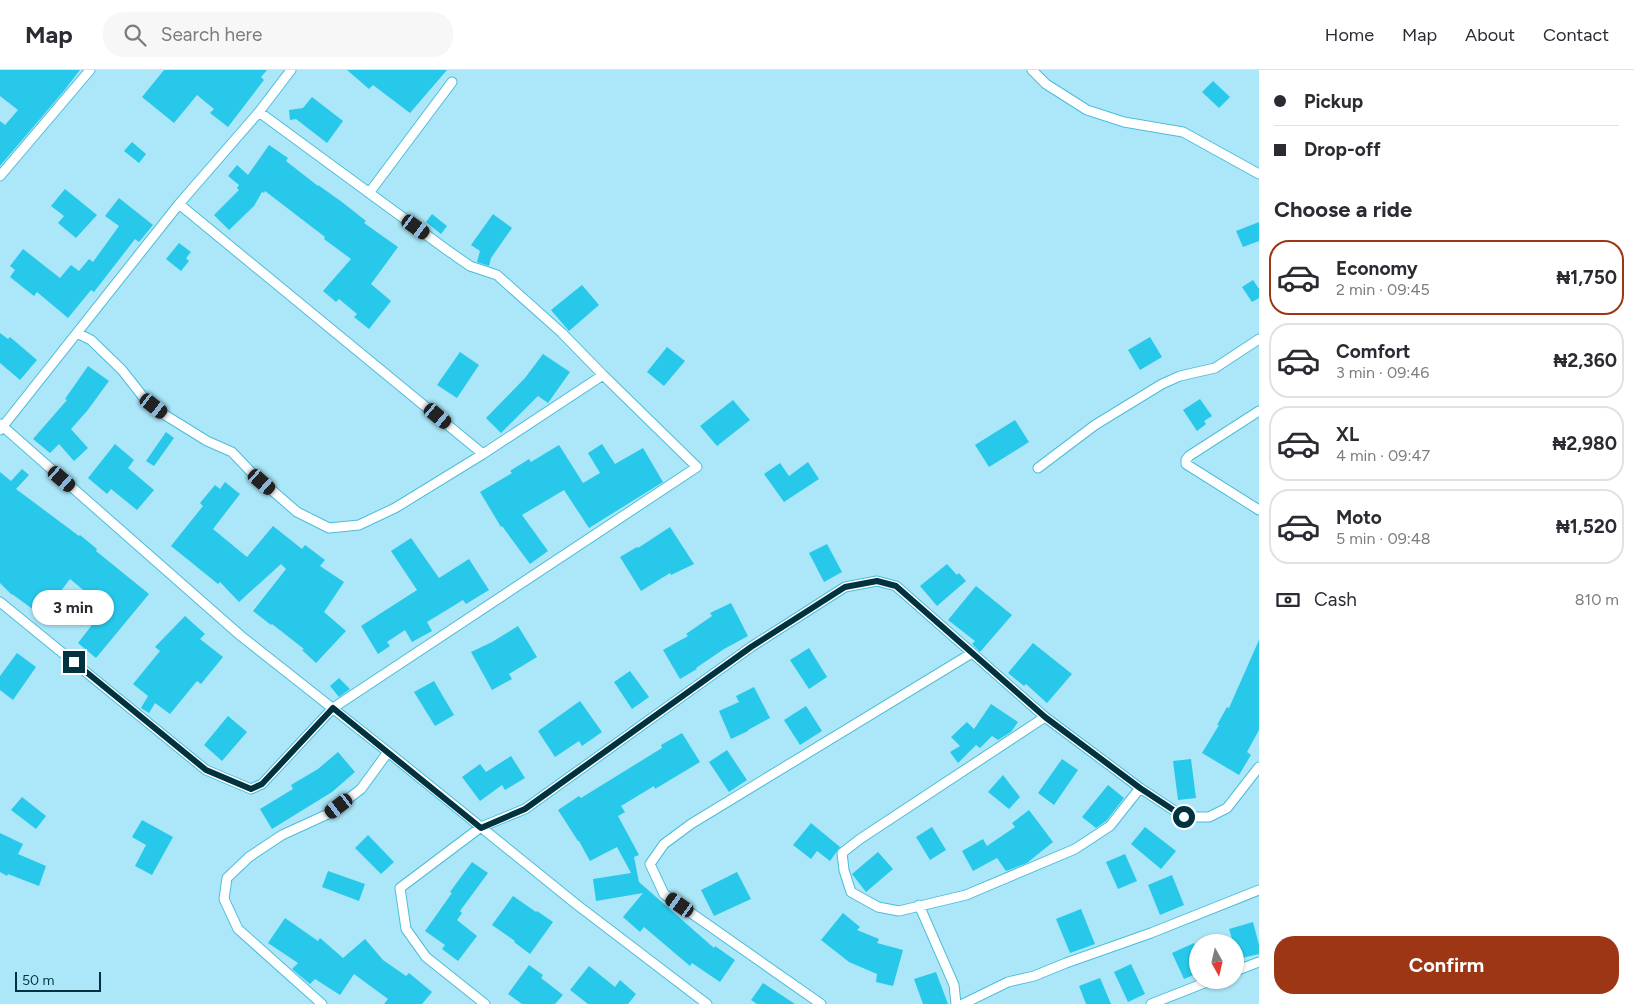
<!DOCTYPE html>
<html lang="en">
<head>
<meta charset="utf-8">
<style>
  body { margin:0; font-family:Figtree,sans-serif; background:#f7f7f7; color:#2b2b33; height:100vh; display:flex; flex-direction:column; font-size:19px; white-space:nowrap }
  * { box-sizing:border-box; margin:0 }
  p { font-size:16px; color:#7c7c81 }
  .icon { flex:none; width:28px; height:28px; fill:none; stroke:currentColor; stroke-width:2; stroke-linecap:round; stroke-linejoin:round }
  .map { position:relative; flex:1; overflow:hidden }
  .drawer { display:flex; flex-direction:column; background:#fff; width:375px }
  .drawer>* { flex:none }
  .guide { display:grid; align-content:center; height:110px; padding:0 15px; background:#fff }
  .needle { width:32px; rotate:172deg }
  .tools { position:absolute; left:1189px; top:864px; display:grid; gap:10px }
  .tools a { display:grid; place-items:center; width:55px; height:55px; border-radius:50%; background:#fff; box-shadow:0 1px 4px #0004; font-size:25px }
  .scale { position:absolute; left:15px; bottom:12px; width:86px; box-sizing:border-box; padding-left:5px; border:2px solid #00333f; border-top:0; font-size:14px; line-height:18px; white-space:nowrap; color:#00333f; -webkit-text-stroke:4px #abe7f8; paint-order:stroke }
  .end { position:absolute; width:22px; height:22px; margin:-11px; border:6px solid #00333f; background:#fff; box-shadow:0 0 0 2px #fff }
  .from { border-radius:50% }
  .bubble { position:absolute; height:35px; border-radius:18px; background:#fff; box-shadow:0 1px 4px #0004; font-size:16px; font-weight:700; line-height:35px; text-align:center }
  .car { position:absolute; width:15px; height:30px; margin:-15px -8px; border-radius:6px; box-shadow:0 0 4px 1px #0007; background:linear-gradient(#222 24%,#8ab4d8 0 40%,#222 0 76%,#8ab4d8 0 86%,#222 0) }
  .guide b { display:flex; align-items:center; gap:18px; height:48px; font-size:19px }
  .guide b+b { border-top:1px solid #e1e1e2 }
  .guide i { width:12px; height:12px; background:#2b2b33 }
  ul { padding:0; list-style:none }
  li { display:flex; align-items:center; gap:15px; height:75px; margin:0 10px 8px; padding:0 5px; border:2px solid #e1e1e2; border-radius:20px }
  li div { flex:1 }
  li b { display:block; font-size:19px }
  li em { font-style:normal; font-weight:700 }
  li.current { border-color:#9d3614 }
  li>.icon { width:45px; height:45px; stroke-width:1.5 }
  h2 { padding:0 15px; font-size:22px; line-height:60px }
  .pay { display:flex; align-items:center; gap:12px; height:55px; padding:0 15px; font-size:19px }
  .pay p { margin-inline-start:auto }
  .cta { display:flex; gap:10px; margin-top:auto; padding:10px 15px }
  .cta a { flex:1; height:58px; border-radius:20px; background:#9d3614; color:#fff; font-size:20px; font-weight:700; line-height:58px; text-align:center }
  header { display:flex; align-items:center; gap:30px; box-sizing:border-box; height:70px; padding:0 25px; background:#fff; border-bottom:1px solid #e1e1e2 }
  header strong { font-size:24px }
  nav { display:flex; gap:28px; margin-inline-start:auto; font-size:18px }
  .search { width:350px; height:45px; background:#f7f7f7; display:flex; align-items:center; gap:12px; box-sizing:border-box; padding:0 18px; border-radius:20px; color:#7c7c81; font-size:19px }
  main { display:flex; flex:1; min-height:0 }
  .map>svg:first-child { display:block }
</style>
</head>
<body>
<header>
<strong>Map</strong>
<div class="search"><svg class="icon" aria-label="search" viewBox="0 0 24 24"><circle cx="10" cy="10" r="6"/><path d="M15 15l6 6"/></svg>Search here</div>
<nav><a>Home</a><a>Map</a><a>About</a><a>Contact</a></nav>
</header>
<main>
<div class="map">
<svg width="1259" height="934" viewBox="0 0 1259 934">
  <rect width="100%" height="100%" fill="#abe7f8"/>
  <!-- building -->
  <path fill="#27c8ea" d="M0 0H80L63 22 0 96V51L5 55 18 40 0 26Z
    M164 0H267L261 7 264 10 228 57 210 43 214 39 197 25 174 53 142 27Z
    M347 0H447L410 43 373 15 369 19Z
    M1213 11 1230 27 1219 38 1202 22Z
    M312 27 343 51 327 73 296 49 290 50 289 40 303 38Z
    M132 72 146 84 139 93 124 81Z
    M269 75 288 88 286 91 318 116V115L342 132 366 151 364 153 398 177 371 214 391 231 369 259 354 247 357 244 339 229 336 232 323 221 351 189 324 169 325 167 265 121 264 123 262 122 254 136 229 160 214 145 239 120 237 118 239 115 228 106 237 95 248 105Z
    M65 119 97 145 76 168 58 153 64 146 51 136Z
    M119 128 153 155 139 172 135 169 94 222 91 220 68 248 37 222 34 226 10 207 15 200 10 196 23 179 60 208 71 195 79 201 89 189 93 192 119 156 105 146Z
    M432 144 447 156 441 164 426 152Z
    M493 144 512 158 491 188 489 196 477 192 480 181 471 175Z
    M1259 152V171L1243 177 1236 161Z
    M179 173 191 182 186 188 189 191 181 201 166 189Z
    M1253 210 1259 219V228L1252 232 1242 217Z
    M582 215 599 235 569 261 551 240Z
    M0 263 8 269 10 267 37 290 20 310 0 293Z
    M1150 267 1162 287 1140 300 1128 280Z
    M667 277 685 291 664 316 647 302Z
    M460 282 479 295 457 328 437 315Z
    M543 284 570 302 548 333 538 326 501 363 486 348 525 308Z
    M88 296 109 311 87 341 71 359 88 378 74 391 59 374 50 383 33 369 67 330 65 329Z
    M1200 329 1212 346 1204 351 1206 354 1197 361 1183 340Z
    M733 330 750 350 717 376 700 356Z
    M1015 350 1029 372 989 397 975 375Z
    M166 362 174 368 154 396 146 391Z
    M115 374 134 390 128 398 154 420 137 440 111 419 107 424 88 408Z
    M602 374 615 394 643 378 663 412 589 458 564 420 522 445 548 481 530 494 502 456 501 457 480 422 512 403 510 401 529 389 531 392 559 375 583 413 600 403 588 383Z
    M808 392 819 409 784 432 764 404 780 393 789 406Z
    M22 399 29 405 16 419 79 466 80 465 97 479 96 481 149 524 96 588 78 573 105 538 70 509 42 546 12 524V525L0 513V402L11 411Z
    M225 412 240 424 213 459 247 487 273 456 302 479 305 475 325 490 320 496 344 512 324 542 346 561 316 593 302 580 304 579 272 554 271 555 253 541 286 499 281 494 239 532 220 512 218 514 171 476 203 436 200 433 215 415 220 419Z
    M670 457 694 494 671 505 670 503 641 521 620 487 637 477 638 478Z
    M411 468 439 508 469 489 489 520 466 534 463 530 427 552 432 561 412 572 405 560 387 572 390 576 378 584 361 556 417 520 391 481Z
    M827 474 842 502 824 512 809 483Z
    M947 494 957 505 959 503 966 511 937 536 920 516Z
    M976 516 1012 545 980 582 972 574 975 571 948 550Z
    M731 533 748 566 724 579 696 598 697 599 680 609 663 580 688 566 686 564 712 546 710 543Z
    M185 546 205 564 200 569 223 587 201 614 197 611 170 644 155 633 149 643 141 638 148 626 133 614 160 581 155 577Z
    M518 556 537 587 509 604 512 609 492 620 471 582 492 572Z
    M1259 570V660L1247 682 1251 685 1239 705 1202 683 1219 655H1217L1227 637 1229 638Z
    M1033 573 1072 604 1047 633 1026 614 1024 616 1008 603Z
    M809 578 827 607 809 619 790 590Z
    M17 583 36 597 13 630 0 620V606Z
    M630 601 649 627 632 639 614 612Z
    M339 608 350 619 339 627 330 616Z
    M434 611 454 645 435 656 414 622Z
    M754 617 770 648 748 660V661L731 669 719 641 739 632 736 626Z
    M580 631 602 662 582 676 579 671 555 687 538 661Z
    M991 634 1018 652 1011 662 998 670 992 666 980 678 976 675 958 693 950 682 960 676 951 667 967 652 974 659Z
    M806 636 822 661 800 675 784 650Z
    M228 646 247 662 222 691 204 675Z
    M682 663 700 692 655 719 654 716 621 736 625 742 618 746 639 785 634 787 639 812 714 878 715 876 735 890 720 912 692 893 690 896 644 857 640 862 623 847 643 823 596 831 593 809 631 803 617 777 590 791 579 771H578L558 740 579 726 581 728 662 678 661 675Z
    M727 680 747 710 729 722 709 692Z
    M338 682 355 702 332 722 272 759 260 739 293 719 291 715 318 699Z
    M511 686 525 708 505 720 502 715 480 731 462 707 480 694 486 702Z
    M1062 689 1078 700 1054 735 1038 723Z
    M1191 689 1196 728 1178 730 1173 691Z
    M1003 705 1020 727 1009 739 988 722Z
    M1108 715 1124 728 1106 751 1096 758 1082 747Z
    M22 727 46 746 36 759 11 740Z
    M1029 740 1053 772 1027 793 1006 801 997 788 973 801 962 781 983 769 987 776 1015 757 1012 753Z
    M142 750 173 767 152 805 135 796 146 775 132 767Z
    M811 753 840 777 830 791 817 781 811 789 793 775Z
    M932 757 946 780 930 790 916 767Z
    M1145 757 1176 781 1161 799 1131 774Z
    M0 763 23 774 18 784 46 796 39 816 8 804 7 806 0 802Z
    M368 765 394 792 381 804 355 778Z
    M878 782 893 799 866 822 852 804Z
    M1125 784 1137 811 1118 819 1106 792Z
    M472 792 488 803 460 841 462 843 457 850 477 866 458 891 442 879 445 875 425 861 452 823 450 822Z
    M328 801 365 814 359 831 322 817Z
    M737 802 751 829 714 846 701 820Z
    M1172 805 1184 835 1160 845 1148 815Z
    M513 826 536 842 537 841 553 852 530 884 514 872 515 871 492 855Z
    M1081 839 1095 874 1070 883 1056 849Z
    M843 843 860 857 857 860 879 869 877 873 903 880 893 916 876 912 877 904 849 892 821 870Z
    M285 848 318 871 320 868 343 888 365 869 383 890 406 906 409 903 432 922 422 934H384L388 929 354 904 340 925 315 909 310 914 292 899 298 893 268 873Z
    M1253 852 1259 875V884L1238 889 1235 872H1233L1229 859Z
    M1194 873 1198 881V903L1184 909 1172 883Z
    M1131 894 1145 924 1128 932 1114 902Z
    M529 895 543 905 541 908 563 925 555 934H522L508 924Z
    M589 896 615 917 620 910 636 924 628 934H588L570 920Z
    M936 902 948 934H923L914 909Z
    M1100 908 1111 934H1086L1079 916Z
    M763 913 795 934H757L751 930Z"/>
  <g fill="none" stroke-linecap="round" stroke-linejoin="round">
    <defs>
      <path id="street" d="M1032 0 1046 14 1087 40 1124 52 1183 62 1259 104
        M259 42 291 0
        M0 106 90 0
        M369 123 452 12
        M77 263 91 270 122 300 144 328 165 345 207 371 232 382 251 402 297 442 329 458 359 455 395 438 483 384
        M1259 341 1189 386 1186 390V394L1259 440
        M0 354 241 566 388 682 576 834 707 934
        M0 360 179 134 483 384 603 305 562 263 497 205 470 196 447 180 259 42 179 134
        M1038 398 1095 355 1162 314 1180 306 1215 298 1259 269
        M0 532 206 700 251 719 262 714 333 638 697 397 603 305
        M1045 647 860 769 842 783 844 800 851 822 878 837 899 841 966 825 1075 779 1110 756 1140 718
        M919 835 954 915 956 934
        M1235 901 1259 892
        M322 934 238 859 224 829 227 808 249 787 282 765 328 744 361 719 388 682
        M485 934 426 887 406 859 400 818 481 757 525 739 751 577 845 517 877 511 896 516 1045 647 1140 718 1184 747H1209L1227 738 1259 697
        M821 934 664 824 650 794 664 774 691 754 972 583
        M963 934 1008 912 1034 906 1066 893 1151 863 1259 820
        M1151 934 1212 910"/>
    </defs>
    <!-- street casing -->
    <use href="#street" stroke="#4dbdda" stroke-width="11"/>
    <!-- street -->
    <use href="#street" stroke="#fff" stroke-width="9"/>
  </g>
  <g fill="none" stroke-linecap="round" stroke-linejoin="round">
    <!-- route -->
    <path stroke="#00333f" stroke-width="6" d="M74 592 206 700 251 719 262 714 333 638 481 758 525 739 751 577 845 517 877 511 896 516 1045 647 1140 718 1184 747"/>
  </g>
</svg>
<div class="tools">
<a><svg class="needle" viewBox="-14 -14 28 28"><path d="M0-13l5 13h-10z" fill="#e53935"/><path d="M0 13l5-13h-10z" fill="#7c7c81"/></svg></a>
</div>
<div class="scale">50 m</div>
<i class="end from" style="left:1184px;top:747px"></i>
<i class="end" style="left:74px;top:592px"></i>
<div class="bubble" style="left:32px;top:520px;width:82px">3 min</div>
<i class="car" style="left:416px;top:157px;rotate:126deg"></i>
<i class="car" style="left:154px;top:336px;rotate:128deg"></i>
<i class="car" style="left:438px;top:346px;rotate:130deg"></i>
<i class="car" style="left:62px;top:409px;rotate:131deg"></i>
<i class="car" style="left:262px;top:412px;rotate:131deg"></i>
<i class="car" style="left:339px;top:736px;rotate:233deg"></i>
<i class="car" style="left:680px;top:835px;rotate:305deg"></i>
</div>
<section class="drawer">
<div class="guide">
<b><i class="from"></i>Pickup</b>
<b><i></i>Drop-off</b>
</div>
<h2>Choose a ride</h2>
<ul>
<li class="current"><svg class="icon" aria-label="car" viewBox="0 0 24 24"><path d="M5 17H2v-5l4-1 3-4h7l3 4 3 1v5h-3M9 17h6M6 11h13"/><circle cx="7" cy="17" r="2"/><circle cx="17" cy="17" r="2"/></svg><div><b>Economy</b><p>2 min · 09:45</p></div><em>₦1,750</em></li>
<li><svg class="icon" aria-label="car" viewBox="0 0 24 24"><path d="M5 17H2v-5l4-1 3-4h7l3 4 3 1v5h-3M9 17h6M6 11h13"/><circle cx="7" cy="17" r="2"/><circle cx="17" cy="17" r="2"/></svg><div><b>Comfort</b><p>3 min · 09:46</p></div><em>₦2,360</em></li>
<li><svg class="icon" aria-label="car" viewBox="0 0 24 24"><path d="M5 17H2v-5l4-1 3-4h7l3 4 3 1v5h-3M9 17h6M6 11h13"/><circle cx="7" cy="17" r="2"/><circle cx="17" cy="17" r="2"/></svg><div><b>XL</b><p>4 min · 09:47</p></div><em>₦2,980</em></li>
<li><svg class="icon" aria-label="car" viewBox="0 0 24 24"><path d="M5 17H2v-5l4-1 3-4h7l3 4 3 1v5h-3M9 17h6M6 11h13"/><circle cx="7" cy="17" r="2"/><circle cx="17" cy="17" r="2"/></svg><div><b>Moto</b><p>5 min · 09:48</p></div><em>₦1,520</em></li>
</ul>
<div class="pay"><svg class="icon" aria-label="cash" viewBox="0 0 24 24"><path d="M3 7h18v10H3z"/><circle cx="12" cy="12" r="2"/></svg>Cash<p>810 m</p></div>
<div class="cta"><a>Confirm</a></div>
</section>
</main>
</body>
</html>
